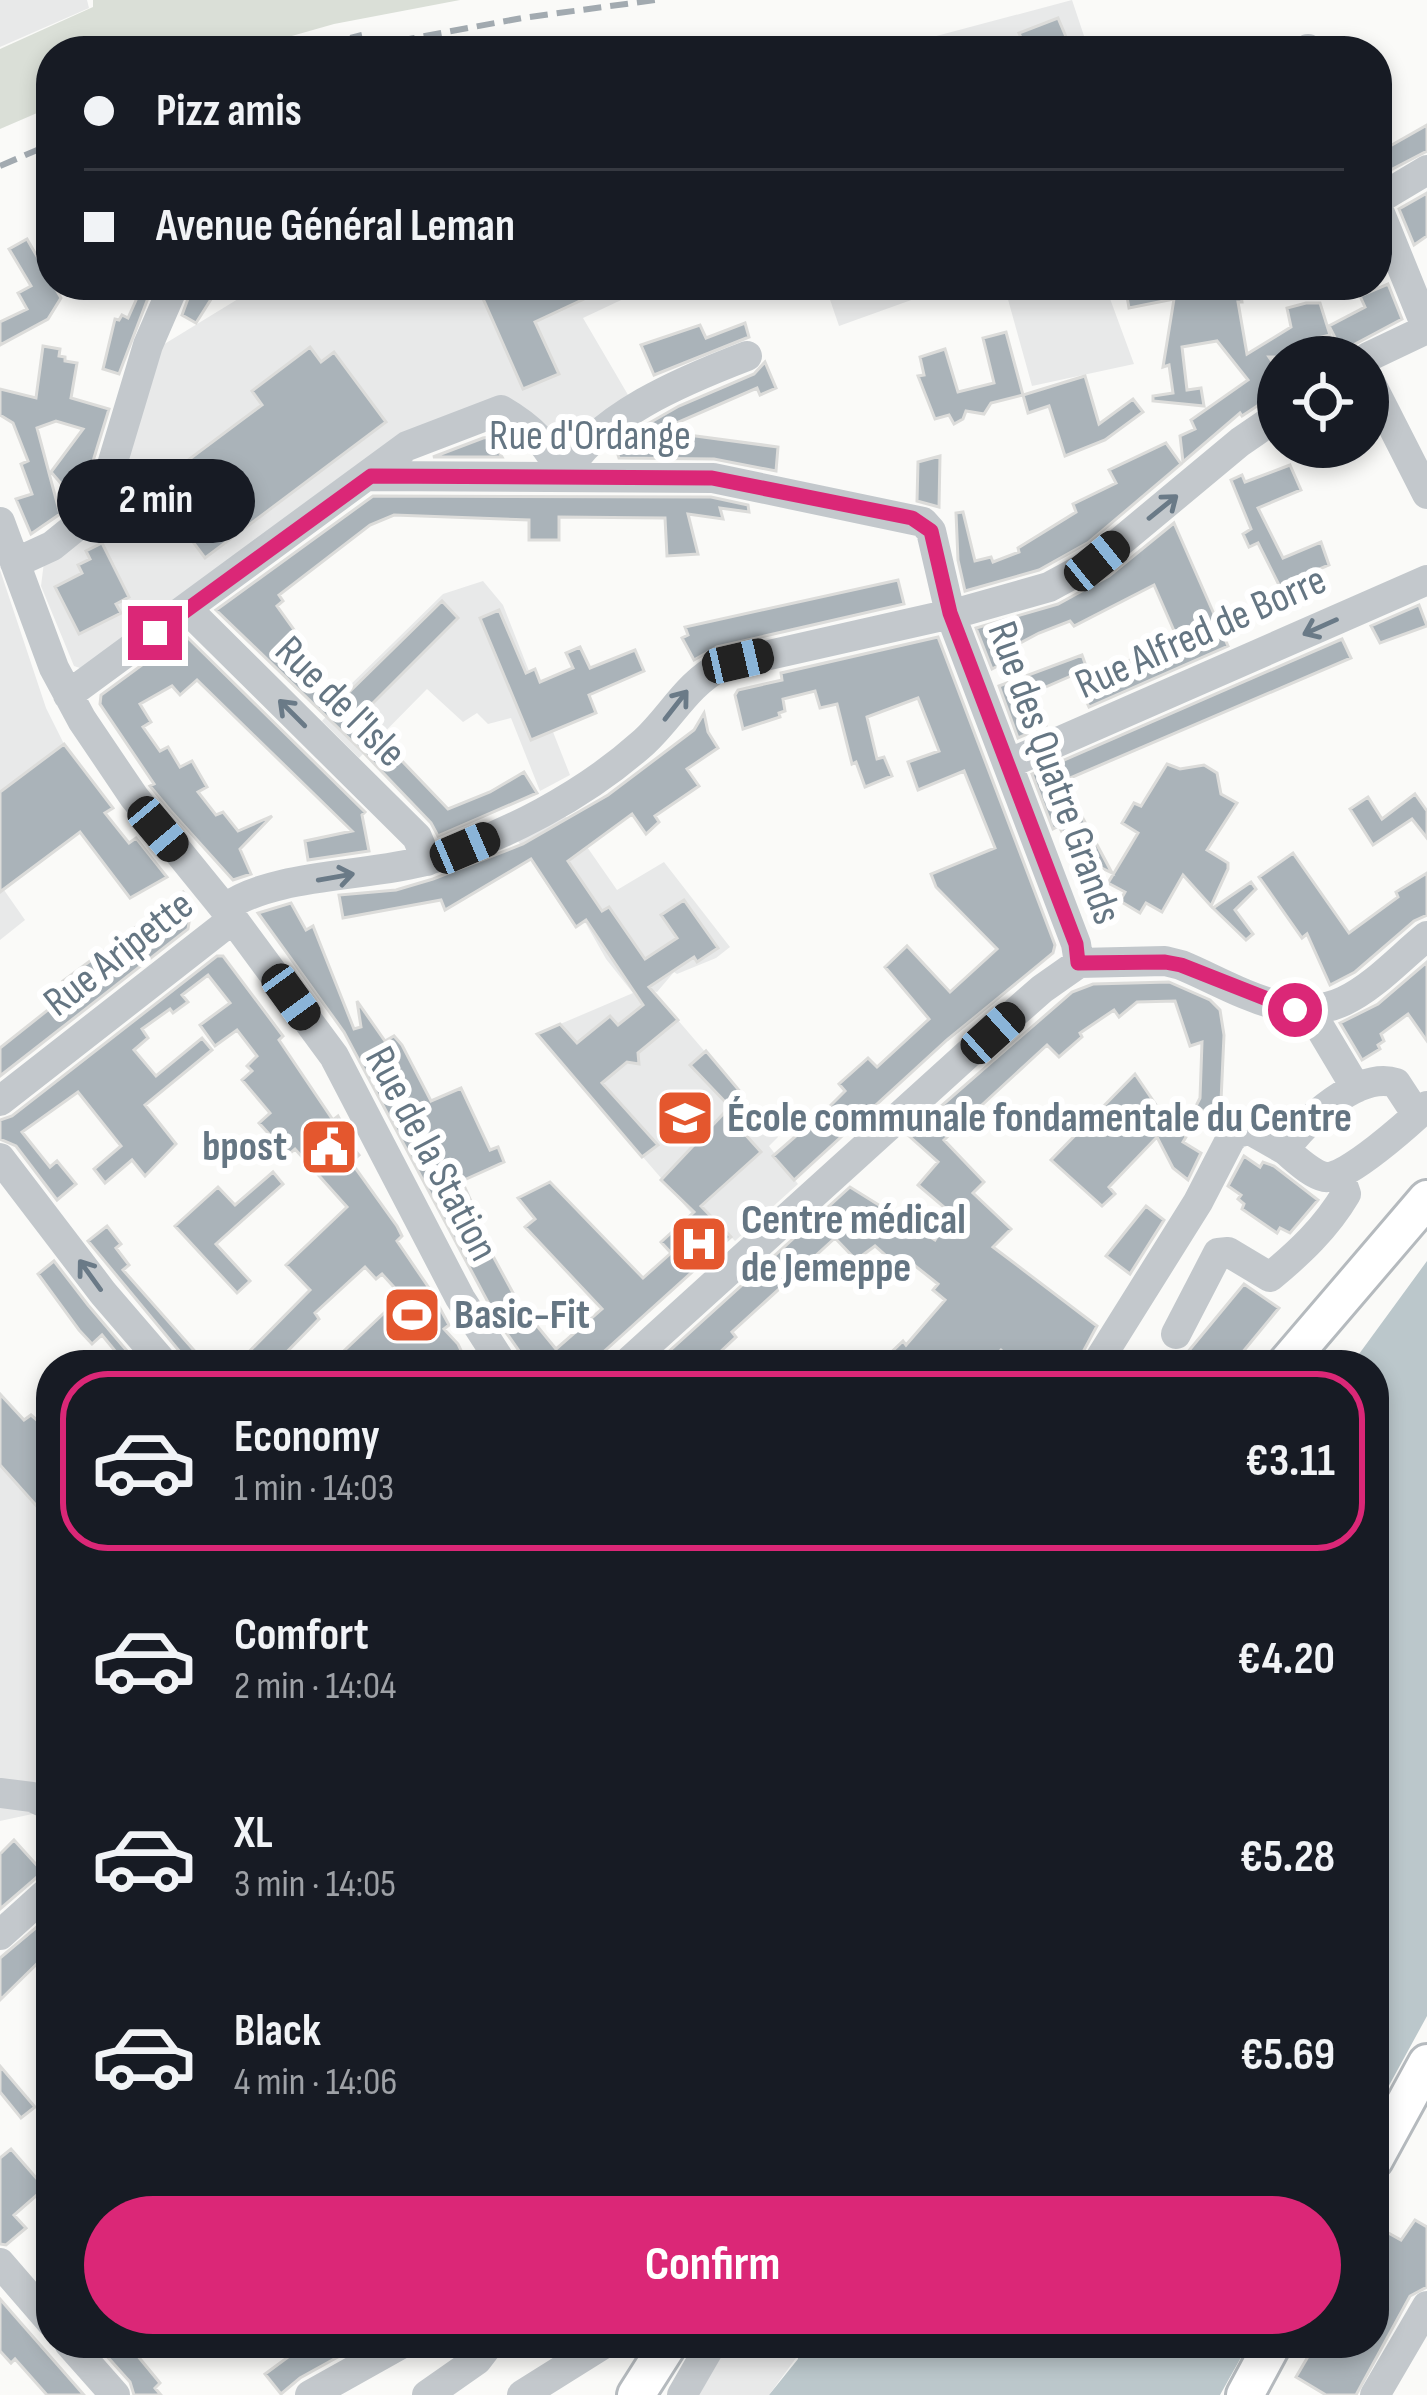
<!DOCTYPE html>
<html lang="en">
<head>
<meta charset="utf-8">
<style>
  body { margin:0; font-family:"Sofia Sans Condensed",sans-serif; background:#20242c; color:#f1f3f6; height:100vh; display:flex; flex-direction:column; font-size:45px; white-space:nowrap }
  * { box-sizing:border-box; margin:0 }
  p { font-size:39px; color:#9ea1a6 }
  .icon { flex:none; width:66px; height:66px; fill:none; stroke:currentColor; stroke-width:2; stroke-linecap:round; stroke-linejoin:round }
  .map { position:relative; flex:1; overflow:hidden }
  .details { position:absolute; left:36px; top:1350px; width:1353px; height:1008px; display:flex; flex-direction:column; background:#171b24; border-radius:48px; box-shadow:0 6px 18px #0003 }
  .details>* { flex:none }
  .top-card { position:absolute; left:36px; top:36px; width:1356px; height:264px; border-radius:48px; box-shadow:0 6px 18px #0003; display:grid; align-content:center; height:264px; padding:0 48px; background:#171b24 }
  .fabs { position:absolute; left:1257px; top:336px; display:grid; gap:24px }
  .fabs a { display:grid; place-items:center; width:132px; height:132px; border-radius:50%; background:#171b24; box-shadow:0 6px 18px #0003; font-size:60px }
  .end { position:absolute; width:54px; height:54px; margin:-27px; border:15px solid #db2777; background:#fff; box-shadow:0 0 0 6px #fff }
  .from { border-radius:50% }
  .bubble { position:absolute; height:84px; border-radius:42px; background:#171b24; box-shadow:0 6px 18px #0003; font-size:39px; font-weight:700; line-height:84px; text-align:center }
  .car { position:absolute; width:36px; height:72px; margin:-36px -18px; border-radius:15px; box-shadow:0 0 9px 3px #0007; background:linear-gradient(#222 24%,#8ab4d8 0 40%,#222 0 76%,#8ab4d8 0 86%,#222 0) }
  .top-card b { display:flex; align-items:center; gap:42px; height:114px; font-size:45px }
  .top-card b+b { border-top:3px solid #363941 }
  .top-card i { width:30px; height:30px; background:#f1f3f6 }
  ul { padding:21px 0 0; list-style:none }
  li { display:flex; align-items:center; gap:36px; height:180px; margin:0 24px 18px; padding:0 24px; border:6px solid transparent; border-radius:48px }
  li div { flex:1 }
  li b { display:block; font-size:45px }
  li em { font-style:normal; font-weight:700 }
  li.current { border-color:#db2777 }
  li>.icon { width:108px; height:108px; stroke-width:1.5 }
  .button { display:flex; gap:24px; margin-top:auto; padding:24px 48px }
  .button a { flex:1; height:138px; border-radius:72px; background:#db2777; color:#fff; font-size:48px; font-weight:700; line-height:138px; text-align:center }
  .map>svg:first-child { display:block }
</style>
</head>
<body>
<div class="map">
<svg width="1427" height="2395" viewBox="0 0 1427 2395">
  <rect width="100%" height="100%" fill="#fafaf8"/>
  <!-- built -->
  <path fill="#e8e9e9" d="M0 0H87L89 8 0 47Z
    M1072 0 1089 51H880Z
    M261 285H653L583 318 631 400 582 434 567 442 508 397 80 668 74 666 41 586 44 562 93 526 153 351Z
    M825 285H953L839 326Z
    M1004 285H1105L1134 364 1032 386Z
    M0 570 46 708 64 744 37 765 84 829 4 890 25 920 0 940Z
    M483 581 503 605 570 775 540 791 511 718 488 724 477 713 463 722 427 689 359 758 322 721 340 701 342 693 443 594Z
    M560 808 617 890 664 862 730 947 716 958 677 974 674 972 657 992 653 991 778 1137 769 1146 798 1184 735 1241 708 1213 698 1220 692 1214 537 1034 633 993 606 959 585 922 575 928 516 838Z
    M0 1396 51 1450V1810L0 1821Z
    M701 2343H807L769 2395H670Z"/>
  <!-- green -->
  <path fill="#dadfd7" d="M93 0H460L334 24 239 51H51V107L0 129V49L93 7Z"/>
  <!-- water -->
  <path fill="#bbc7cb" d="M1427 1261V2016L1374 2113V1365H1351Z
    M798 2343H1249L1220 2395H769L798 2359Z"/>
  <!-- building -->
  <path fill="#aab3b9" stroke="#dcdcda" stroke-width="3" d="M1058 18 1072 51H1027L1019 33Z
    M1377 125 1390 146 1427 125V151L1377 177Z
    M1427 193V236L1414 245 1399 209Z
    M27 239 61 298 48 319 0 345V322L27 309 18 293 31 286 9 249Z
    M1388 284 1402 319 1342 351 1329 326 1365 307 1360 296Z
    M134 285H153L119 374 103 369 115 319 119 320 122 315 128 318 141 289Z
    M193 285H220L196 323 182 315Z
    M477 285H614L535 322 559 374 523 389Z
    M1125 285H1240L1242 302H1238L1247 354 1291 327 1287 308 1306 303H1320L1330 335 1302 342 1312 357H1269L1278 370 1266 376 1277 393 1242 416 1240 413 1183 462 1180 436 1195 429 1191 420 1248 380 1217 341 1182 347 1187 390 1201 388 1204 406 1153 401V396L1173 393 1169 365 1163 367 1174 299 1129 308Z
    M745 323 749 337 654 375 641 345 700 325 706 338Z
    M1006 332 1023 395 991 403 984 414 966 411 963 419 954 424 949 415 935 419 918 376 924 375 920 357 945 349 958 392 994 383 983 338Z
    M43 346 60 349 59 356 65 357V361L77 363 71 398 109 409 82 497 76 501 51 472 83 429 56 421 37 428 60 514 31 534 16 499 32 494 21 464 28 461 13 423 0 415V389L36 398Z
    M310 347 321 362 334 352 386 422 205 558 152 487 262 405 252 391Z
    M765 362 776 388 760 395 757 388 658 431 778 447 776 471 714 459 619 458 615 446 630 434 679 406 754 374Z
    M1085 376 1099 424 1133 399 1143 412 1105 440 1065 456 1049 406 1028 413 1023 395Z
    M490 437 502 457H433L483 438Z
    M1166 443 1181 464 1089 542 1039 570 965 591 958 560 956 513 963 512 975 561 991 557 993 562 1019 552 1018 548 1076 512 1073 504 1116 483 1109 470Z
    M940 456 939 507 917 501 918 462Z
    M1290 465 1301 490 1258 508 1283 558 1321 542 1329 565 1317 570 1313 591 1289 602 1273 595 1279 585 1258 543 1249 547 1243 534 1251 529 1231 480 1242 475 1245 482Z
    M373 496 711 497 748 505 749 512 720 508 723 519 688 514 698 554 667 556 665 518 559 517V540H529V520L394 515 370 525 279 595 283 601 277 606 302 641 291 653 340 701 442 601 458 618 363 713 383 735 380 738 448 809 490 792 524 772 537 793 438 836 431 823 363 752 216 610Z
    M1174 523 1228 646 1089 707 1078 682 1178 640 1154 585 1074 626 1070 621 1039 633 1009 649 1013 658 992 669 976 628 1058 604 1109 576Z
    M102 543 129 597 116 604 121 613 79 634 55 587 82 573 78 565 90 559 86 551Z
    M898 580 904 604 717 647 694 660 682 638 688 635 685 627Z
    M1419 605 1427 626 1380 643 1371 626Z
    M499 610 526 673 535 669 540 682 573 668 566 653 580 647 590 668 635 650 644 671 589 695 596 713 531 740 480 618Z
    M184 634 365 812 362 815 369 851 308 860 305 841 352 831 197 680 180 695 172 686 140 704 151 722 143 727 160 751 168 747 180 767 192 761 207 787 198 792 216 815 223 812 238 831 272 816 240 849 251 874 233 880 170 810 150 786 154 784 100 704 101 695Z
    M938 637 1055 945 1053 953 947 1040 794 1180 773 1156 828 1108 845 1091 839 1084 868 1058 877 1067 929 1019 885 967 907 946 950 992 997 949 936 887 931 874 995 848 964 771 918 790 908 762 939 751 918 698 867 717 877 759 884 757 892 776 865 787 856 762 852 764 837 704 820 708 815 691 783 699 785 711 779 713 780 717 743 729 735 695 738 690 782 680 781 673Z
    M1342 639 1351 658 1063 781 1112 873 1073 854 1059 826 1053 829 1032 774Z
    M1082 655 1087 669 1032 693 1046 726 1018 738 999 686Z
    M704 713 708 732 718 748 687 769 699 786 655 816 659 822 646 834 632 814 568 861 602 911 609 907 645 959 677 938 661 915 684 900 718 948 697 962 694 957 649 987 678 1020 638 1053 639 1064 627 1062 602 1083 658 1145 642 1157 537 1034 560 1024 577 1043 610 1016 618 1025 643 1005 586 920 576 927 531 859 445 910 441 900 343 918 339 895 396 890 433 879 523 844 608 795 694 730Z
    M64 744 113 808 105 813 129 843 136 838 167 877 130 898 80 832 0 892V792Z
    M1167 764 1180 769 1204 765 1217 773 1221 794 1237 803 1207 850 1228 863V869L1211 906 1183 875 1162 912 1146 903 1140 913 1120 901 1125 892 1108 883 1138 833 1122 823 1134 803 1141 806Z
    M1415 794 1427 811V838L1412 819 1373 845 1350 809 1368 797 1382 819Z
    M1293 853 1349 933 1398 897 1396 892 1427 873V915L1414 921 1355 972 1330 985 1307 934 1302 938 1259 877Z
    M1251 882 1256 889 1235 910 1253 934 1246 940 1213 908Z
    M183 892 192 904 188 929 0 1076V1048L49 1009 53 1014 75 996 63 981Z
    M291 903 306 930 313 926 354 1029 361 1027 357 1001 385 1041 394 1036 402 1045 431 1101 461 1088 490 1150 498 1147 504 1162 462 1181 478 1217 481 1234 519 1304 556 1349 602 1309 525 1227 535 1219 518 1198 550 1182 643 1278 671 1253 661 1242 694 1212 661 1180 725 1112 761 1152 701 1206 731 1237 589 1365H529L498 1321 344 1032 258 913Z
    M217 956H223L283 1036 279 1040 333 1120 338 1116 350 1139 347 1141 359 1155 351 1162 397 1226 402 1236 397 1241 429 1288 449 1325 444 1329 458 1344 468 1365H329L402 1296 382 1274 376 1279 365 1267 315 1313 319 1319 274 1365H236L310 1290 286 1265 347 1207 295 1149 288 1155 259 1123 270 1113 242 1080 252 1071 247 1066 257 1056 237 1030 215 1046 200 1025 230 1003 208 975 182 995 188 1002 173 1013 170 1009 142 1029 148 1038 134 1050 156 1076 202 1038 212 1050 145 1105 176 1144 145 1176 132 1160 105 1183 94 1169 121 1146 78 1092 22 1132 50 1167 57 1161 76 1184 57 1200 16 1146 0 1139V1120L12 1116Z
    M1427 962V1041L1408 1014 1381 1034 1384 1041 1378 1045 1380 1049 1362 1060 1340 1023 1378 1004Z
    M1169 982 1210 1000 1220 1010 1224 1035 1220 1123 1196 1106 1200 1098 1202 1042 1190 1046 1175 1001 1137 1002 1119 1017 1114 1010 1080 1033 1082 1037 1059 1057 1047 1045 944 1140 984 1182 973 1193 1011 1229 993 1247 1097 1326 1076 1365H1017L1001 1350 987 1365H878L903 1341 906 1345 945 1300 933 1290 938 1284 909 1261 901 1269 875 1246 856 1260 835 1238 732 1332 736 1337 717 1355 726 1365H654L850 1187 935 1240 951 1213 918 1185 938 1162 908 1135 1072 992 1093 984Z
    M706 1051 743 1095 730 1107 690 1065Z
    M1135 1074 1171 1127 1176 1123 1186 1137 1183 1142 1201 1153 1188 1180 1173 1168 1157 1137 1109 1187 1115 1194 1102 1206 1051 1160Z
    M1244 1156 1260 1167 1263 1162 1274 1166 1318 1200 1290 1233 1280 1228 1277 1233 1242 1209 1244 1204 1238 1199 1241 1195 1228 1186Z
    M273 1172 283 1184 216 1244 250 1281 237 1293 175 1226 218 1187 235 1205Z
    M1146 1206 1164 1220 1130 1274 1106 1256Z
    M107 1226 121 1244 116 1248 129 1265 123 1270 207 1365H184L180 1352 88 1241Z
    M54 1261 88 1305 139 1365H112L120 1357 102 1335 92 1344 79 1330 38 1274Z
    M1244 1284 1279 1308 1232 1365H1177Z
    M0 1394 24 1420 31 1415 51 1432V1522L0 1465Z
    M14 1840 43 1872 0 1909V1854Z
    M51 1915V1950L0 2000V1958Z
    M0 2066 35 2107 21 2118 0 2092Z
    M11 2149 45 2188 14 2215 26 2228 6 2245 0 2244V2158Z
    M1415 2220 1427 2227V2287L1410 2296 1356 2395H1326L1296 2377 1316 2343H1374V2225L1401 2240Z
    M0 2299 13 2314 84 2395H47L15 2359 11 2363 0 2351Z
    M95 2343H127L160 2383 155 2388 161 2395H134L130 2382Z
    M307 2343H363L300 2378 281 2394 265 2374Z"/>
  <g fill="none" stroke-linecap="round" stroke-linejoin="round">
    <defs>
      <path id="major" d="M1285 1365 1427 1199
        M1374 2160 1427 2063
        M636 2395 669 2343
        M1245 2395 1273 2343"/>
    </defs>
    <!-- major casing -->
    <use href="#major" stroke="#b5babe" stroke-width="42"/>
    <!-- minor -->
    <path stroke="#c3c8cc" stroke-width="30" d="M1308 49V51
      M1377 200 1427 170
      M1377 206 1427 329
      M1368 357 1427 329
      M1368 378 1427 494
      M371 476 713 478 923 522 931 531 950 613 1076 944 1079 963
      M564 477C593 417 687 379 747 356
      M0 522 54 668 82 720 134 797 233 919 334 1056 460 1298 503 1365
      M15 563 52 546 99 508 148 345 174 285
      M187 609 417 837 427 861
      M68 695 407 446 501 410C532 428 548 445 564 477
      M1010 763 1427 580
      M225 908C273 873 370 877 428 860 504 838 585 795 644 742 672 716 686 685 721 666L964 611 1049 587 1097 561 1240 442 1278 416
      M1079 963 1165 961 1181 965C1230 985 1291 1027 1344 1001 1374 987 1401 957 1427 936
      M1310 1011 1356 1088
      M0 1101 233 919
      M1417 1115 1396 1083C1359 1071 1304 1121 1285 1150 1296 1159 1311 1174 1325 1177 1345 1181 1411 1121 1427 1106
      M0 1158 103 1293 165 1365
      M1176 1334 1218 1253 1228 1252 1270 1277C1299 1253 1326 1228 1346 1194L1339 1174
      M625 1365 968 1054 1042 989 1079 963
      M1096 1365 1198 1202 1230 1140 1237 1133 1250 1130 1285 1150
      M0 1793 32 1797 51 1806
      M0 1935 51 1889
      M0 2263 51 2322
      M69 2343 115 2395
      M310 2395 403 2343
      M427 2395 477 2360 490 2343
      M522 2395 605 2343
      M682 2395 712 2343
      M1375 2395 1427 2306"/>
    <!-- major -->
    <use href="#major" stroke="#fff" stroke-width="36"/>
    <!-- rail -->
    <path stroke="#a2aab0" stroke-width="6" stroke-dasharray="18 9" stroke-linecap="butt" d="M298 51 362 35
      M344 51 522 18 655 0
      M0 166 51 144"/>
  </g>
  <!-- one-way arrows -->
  <defs><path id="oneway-shaft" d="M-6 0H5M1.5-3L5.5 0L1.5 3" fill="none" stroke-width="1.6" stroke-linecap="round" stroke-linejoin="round" transform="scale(3)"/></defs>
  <g stroke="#6a7a87">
    <use href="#oneway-shaft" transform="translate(1163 507) rotate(-39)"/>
    <use href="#oneway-shaft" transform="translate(1320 627) rotate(156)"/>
    <use href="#oneway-shaft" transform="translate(676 705) rotate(-52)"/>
    <use href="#oneway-shaft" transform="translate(292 713) rotate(-135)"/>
    <use href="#oneway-shaft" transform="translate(336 877) rotate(-10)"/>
    <use href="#oneway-shaft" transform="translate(90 1275) rotate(-126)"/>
  </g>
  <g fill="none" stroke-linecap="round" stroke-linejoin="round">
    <!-- route -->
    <path stroke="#db2777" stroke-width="15" d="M155 633 371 476 712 478 912 518 931 531 950 613 1076 944 1078 963 1165 962 1181 965 1295 1010"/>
  </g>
  <!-- icons -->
  <defs>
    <symbol id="school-square" viewBox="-11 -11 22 22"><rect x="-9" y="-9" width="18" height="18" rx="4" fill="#e4572e" stroke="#fff"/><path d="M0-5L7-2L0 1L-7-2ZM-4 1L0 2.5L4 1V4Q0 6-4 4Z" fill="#fff"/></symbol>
    <symbol id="civic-square" viewBox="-11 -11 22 22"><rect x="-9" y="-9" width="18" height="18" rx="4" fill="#e4572e" stroke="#fff"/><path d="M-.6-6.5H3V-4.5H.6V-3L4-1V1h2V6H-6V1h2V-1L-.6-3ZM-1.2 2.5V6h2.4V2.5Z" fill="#fff"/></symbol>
    <symbol id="hospital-square" viewBox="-11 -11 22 22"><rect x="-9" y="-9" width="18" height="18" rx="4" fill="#e4572e" stroke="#fff"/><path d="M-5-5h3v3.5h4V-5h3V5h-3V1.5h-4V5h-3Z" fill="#fff"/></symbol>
    <symbol id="stadium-square" viewBox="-11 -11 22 22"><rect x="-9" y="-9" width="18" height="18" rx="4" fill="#e4572e" stroke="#fff"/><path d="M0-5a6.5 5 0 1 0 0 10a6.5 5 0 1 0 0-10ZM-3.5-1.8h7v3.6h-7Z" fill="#fff"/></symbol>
  </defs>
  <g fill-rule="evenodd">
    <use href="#school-square" x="652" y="1085" width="66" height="66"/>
    <use href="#civic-square" x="296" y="1114" width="66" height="66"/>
    <use href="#hospital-square" x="666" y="1211" width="66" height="66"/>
    <use href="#stadium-square" x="379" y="1282" width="66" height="66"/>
  </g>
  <g text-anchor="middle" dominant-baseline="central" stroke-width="12" stroke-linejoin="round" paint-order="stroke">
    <!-- street labels -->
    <g font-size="42" fill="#657683" stroke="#fff">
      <text x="590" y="436">Rue d'Ordange</text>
      <text transform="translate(1201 633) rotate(-24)">Rue Alfred de Borre</text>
      <text transform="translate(340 702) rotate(45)">Rue de l'Isle</text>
      <text transform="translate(1054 773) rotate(70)">Rue des Quatre Grands</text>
      <text transform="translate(119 954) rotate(-38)">Rue Aripette</text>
      <text transform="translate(431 1154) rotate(62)">Rue de la Station</text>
    </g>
    <!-- poi labels -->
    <g font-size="42" font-weight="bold" fill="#657683" stroke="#fff" text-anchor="start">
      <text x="727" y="1118">École communale fondamentale du Centre</text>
      <text x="287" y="1147" text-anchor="end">bpost</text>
      <text x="741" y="1220">Centre médical<tspan x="741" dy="48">de Jemeppe</tspan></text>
      <text x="454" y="1315">Basic-Fit</text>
    </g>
  </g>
</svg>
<div class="fabs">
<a><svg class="icon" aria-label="locate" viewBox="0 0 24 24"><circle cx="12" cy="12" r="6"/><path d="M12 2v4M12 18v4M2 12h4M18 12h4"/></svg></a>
</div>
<i class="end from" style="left:1295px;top:1010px"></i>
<i class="end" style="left:155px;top:633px"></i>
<div class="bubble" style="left:57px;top:459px;width:198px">2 min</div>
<i class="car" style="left:1097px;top:561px;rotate:51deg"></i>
<i class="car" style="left:738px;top:661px;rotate:77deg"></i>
<i class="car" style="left:158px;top:829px;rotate:140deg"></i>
<i class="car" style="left:465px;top:848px;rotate:67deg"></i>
<i class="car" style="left:291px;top:997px;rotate:144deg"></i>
<i class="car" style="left:993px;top:1033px;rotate:48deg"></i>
<div class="top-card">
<b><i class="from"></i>Pizz amis</b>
<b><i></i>Avenue Général Leman</b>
</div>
<section class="details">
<ul>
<li class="current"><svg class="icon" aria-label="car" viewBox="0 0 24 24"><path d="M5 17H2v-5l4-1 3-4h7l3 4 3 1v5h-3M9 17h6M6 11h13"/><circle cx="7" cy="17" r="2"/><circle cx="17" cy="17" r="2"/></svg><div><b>Economy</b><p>1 min · 14:03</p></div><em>€3.11</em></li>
<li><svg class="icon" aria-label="car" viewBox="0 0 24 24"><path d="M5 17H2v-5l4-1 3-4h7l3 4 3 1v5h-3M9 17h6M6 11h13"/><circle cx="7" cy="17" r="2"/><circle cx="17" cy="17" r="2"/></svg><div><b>Comfort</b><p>2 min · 14:04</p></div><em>€4.20</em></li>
<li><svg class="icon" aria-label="car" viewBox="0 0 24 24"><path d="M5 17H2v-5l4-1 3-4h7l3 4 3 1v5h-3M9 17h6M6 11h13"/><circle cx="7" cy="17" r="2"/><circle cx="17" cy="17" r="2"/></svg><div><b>XL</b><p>3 min · 14:05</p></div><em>€5.28</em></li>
<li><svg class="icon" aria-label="car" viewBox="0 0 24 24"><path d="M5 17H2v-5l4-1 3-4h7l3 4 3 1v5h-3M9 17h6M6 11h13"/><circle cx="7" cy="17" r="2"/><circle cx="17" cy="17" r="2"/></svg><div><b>Black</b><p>4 min · 14:06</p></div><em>€5.69</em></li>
</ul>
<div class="button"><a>Confirm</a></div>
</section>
</div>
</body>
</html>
